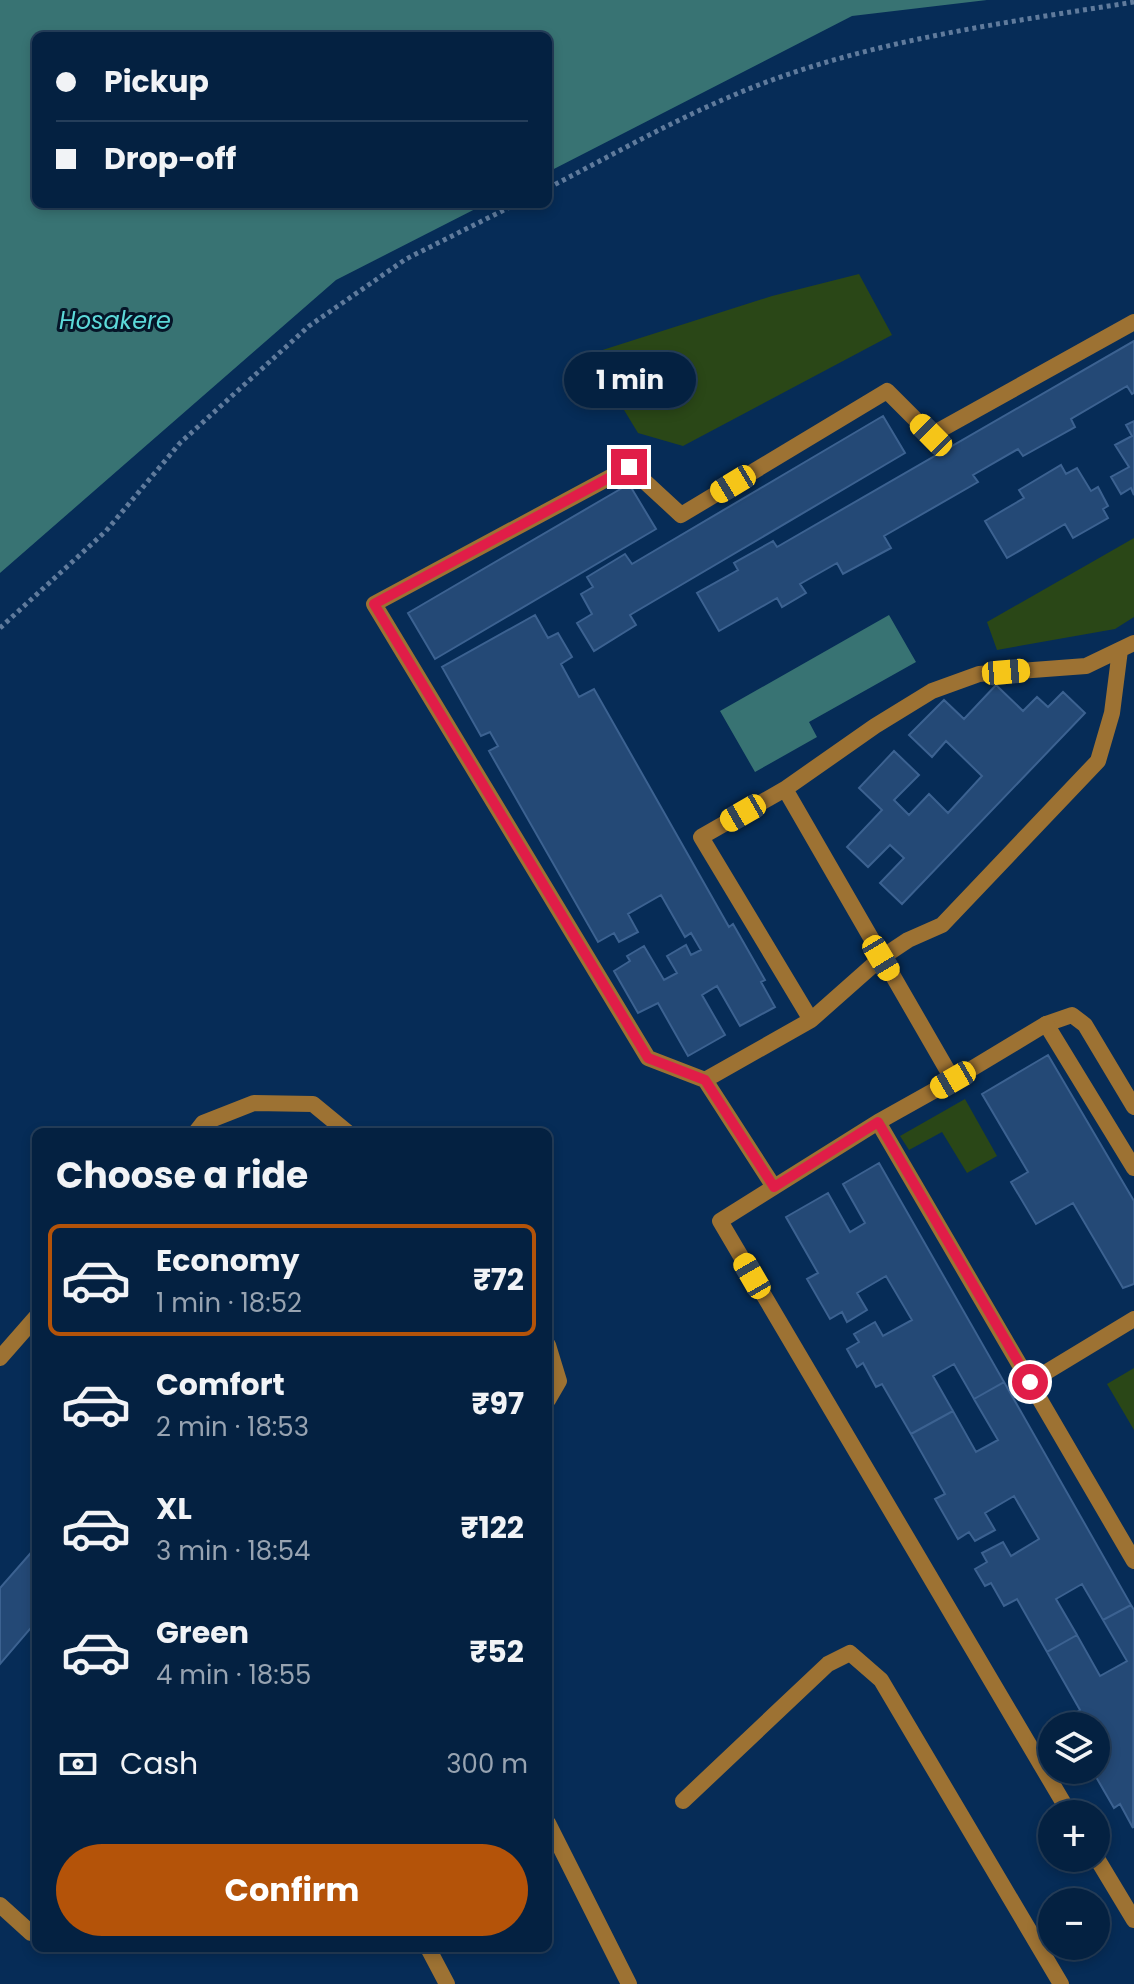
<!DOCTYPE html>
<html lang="en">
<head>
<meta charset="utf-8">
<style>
  body { margin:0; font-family:Poppins,sans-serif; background:#0d2948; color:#f1f3f6; height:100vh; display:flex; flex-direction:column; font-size:30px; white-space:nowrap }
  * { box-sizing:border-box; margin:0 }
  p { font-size:26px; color:#97a3b1 }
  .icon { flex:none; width:44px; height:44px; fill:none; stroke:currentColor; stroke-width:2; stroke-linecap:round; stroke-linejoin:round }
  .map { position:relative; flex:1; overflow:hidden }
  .details { position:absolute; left:32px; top:1128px; width:520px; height:824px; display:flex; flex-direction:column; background:#042141; border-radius:12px; box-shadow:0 4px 12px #0003,0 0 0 2px #253e5a }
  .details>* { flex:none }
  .top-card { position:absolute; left:32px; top:32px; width:520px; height:176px; border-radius:12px; box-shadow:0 4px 12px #0003,0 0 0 2px #253e5a; display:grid; align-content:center; height:176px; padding:0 24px; background:#042141 }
  .tools { position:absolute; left:1038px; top:1712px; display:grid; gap:16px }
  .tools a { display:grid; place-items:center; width:72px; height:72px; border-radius:50%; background:#042141; box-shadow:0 4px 12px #0003,0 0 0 2px #253e5a; font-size:40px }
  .end { position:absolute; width:36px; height:36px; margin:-18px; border:10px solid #e11d48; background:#fff; box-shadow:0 0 0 4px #fff }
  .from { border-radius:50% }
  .bubble { position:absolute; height:56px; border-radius:28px; background:#042141; box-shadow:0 4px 12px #0003,0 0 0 2px #253e5a; font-size:26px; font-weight:700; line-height:56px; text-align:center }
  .car { position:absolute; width:24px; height:48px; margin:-24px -12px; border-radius:10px; box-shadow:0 0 6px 2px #0007; background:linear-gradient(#f5c518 24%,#345 0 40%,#f5c518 0 76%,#345 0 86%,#f5c518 0) }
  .top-card b { display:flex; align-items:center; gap:28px; height:76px; font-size:30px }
  .top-card b+b { border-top:2px solid #253e5a }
  .top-card i { width:20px; height:20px; background:#f1f3f6 }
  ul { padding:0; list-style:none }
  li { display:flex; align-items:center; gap:24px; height:112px; margin:0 16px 12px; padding:0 8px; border:4px solid transparent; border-radius:12px }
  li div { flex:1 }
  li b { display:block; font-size:30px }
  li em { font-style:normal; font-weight:700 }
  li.on { border-color:#b45309 }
  li>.icon { width:72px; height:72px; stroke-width:1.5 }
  h2 { padding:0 24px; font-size:36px; line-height:96px }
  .pay { display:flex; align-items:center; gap:20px; height:88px; padding:0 24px; font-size:30px }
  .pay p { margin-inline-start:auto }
  .button { display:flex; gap:16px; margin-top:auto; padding:16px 24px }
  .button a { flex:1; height:92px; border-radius:48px; background:#b45309; color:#fff; font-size:32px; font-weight:700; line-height:92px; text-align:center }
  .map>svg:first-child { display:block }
</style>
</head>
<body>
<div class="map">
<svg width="1134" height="1984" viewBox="0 0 1134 1984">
  <rect width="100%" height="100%" fill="#062c57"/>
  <!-- green -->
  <path fill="#2a4717" d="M859 274 892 335 683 446 638 433 590 354 772 296Z
    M1134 538V617L1115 629 997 650 987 622Z
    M965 1099 997 1156 967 1173 942 1132 909 1150 900 1136Z
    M1134 1368V1430L1107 1384Z"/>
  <!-- water -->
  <path fill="#387373" d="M0 0H987L852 16 548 172V36H36V204H485L336 280 0 573Z
    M889 615 916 662 809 722 817 737 755 772 720 711Z"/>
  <!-- building -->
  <path fill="#244976" stroke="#3c6291" stroke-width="2" d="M1134 341V393L1132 394 1127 386 1071 419 1075 427 1023 456 1018 449 973 475 978 482 884 536 891 548 843 574 837 563 800 584 806 593 782 607 777 598 719 631 697 593 738 570 734 563 773 541 777 547Z
    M883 416 905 453 630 615 636 625 594 651 577 623 592 614 581 594 593 587 587 577 625 554 632 564Z
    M1134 421V495L1131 488 1121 494 1111 477 1129 467 1115 445 1132 436 1126 425Z
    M1061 465 1066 474 1077 468 1091 491 1098 487 1108 506 1103 509 1108 518 1073 538 1065 524 1007 558 985 521 1024 498 1019 490Z
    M629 484 656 529 435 659 408 613Z
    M535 615 548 638 558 633 572 657 561 664 579 697 594 689 729 927 733 924 765 980 761 982 775 1007 740 1026 717 986 702 995 725 1035 688 1056 658 1003 638 1013 614 971 630 961 627 956 644 946 664 980 677 973 667 956 686 945 691 955 701 950 691 933 685 937 661 895 628 914 638 932 619 942 614 933 598 942 489 751 498 746 490 732 481 736 442 667Z
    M996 685 1023 711 1037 697 1048 707 1063 692 1085 713 902 904 880 883 904 858 890 845 868 867 847 847 882 810 859 788 894 751 919 775 894 800 909 815 929 794 948 813 982 776 946 741 932 757 909 735 944 700 964 719Z
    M1048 1055 1134 1201V1284L1123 1288 1073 1203 1036 1224 1011 1182 1028 1172 982 1094Z
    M879 1163 1004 1382 974 1399 954 1364 933 1376 953 1411 911 1434 882 1384 876 1387 863 1363 857 1367 847 1349 859 1342 854 1334 875 1322 883 1336 912 1320 886 1276 857 1293 867 1310 847 1322 842 1312 830 1319 807 1279 818 1273 786 1217 828 1193 850 1232 865 1223 843 1184Z
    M1004 1382 1131 1605 1103 1620 1082 1584 1056 1599 1077 1635 1047 1652 1017 1599 1004 1606 991 1583 985 1586 975 1569 987 1562 982 1553 1003 1542 1011 1556 1039 1539 1014 1496 985 1513 995 1530 975 1541 969 1532 958 1539 935 1499 945 1494 911 1434 953 1411 976 1452 998 1440 974 1399Z
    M36 1547V1622L0 1664V1588Z
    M1131 1605 1134 1610 1133 1828 1120 1804 1114 1808 1092 1770H1096V1726H1067L1064 1720 1080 1710 1047 1652 1077 1635 1100 1676 1127 1661 1103 1620Z"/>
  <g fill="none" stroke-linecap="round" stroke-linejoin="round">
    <!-- path -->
    <path stroke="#607b9c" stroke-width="5" stroke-dasharray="4 4" stroke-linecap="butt" d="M548 188C607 158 666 124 727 98 855 42 997 24 1134 2
      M0 628 106 531 180 443 309 326 406 259 516 204"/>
    <!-- lane -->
    <path stroke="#9d7233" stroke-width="16" d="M1046 1024 1072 1015 1085 1025 1134 1107
      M196 1132 203 1123 254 1103 313 1104 347 1132
      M548 1345 559 1381 548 1400
      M0 1358 36 1317
      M683 1801 828 1664 850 1653 881 1680 1061 1984
      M0 1905 31 1933 36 1934"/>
    <!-- street -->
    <path stroke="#9d7233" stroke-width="16" d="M1120 650 1112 713 1098 761 942 925 908 940 881 958 811 1020 701 837 785 789 875 726 932 691 979 674 1086 666 1134 643
      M785 789 953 1080 878 1122 1134 1561
      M705 1080 648 1058 374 604 629 467 681 515 887 391 931 435 1134 322
      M953 1080 1046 1024 1134 1168
      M878 1122 720 1221 1070 1814
      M774 1187 705 1080 811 1020
      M1030 1382 1134 1319
      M548 1823 629 1984
      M1096 1857 1134 1920
      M428 1948 447 1984"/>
  </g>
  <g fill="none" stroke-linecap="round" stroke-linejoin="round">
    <!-- route -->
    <path stroke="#e11d48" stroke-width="10" d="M629 467 374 604 648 1058 705 1080 774 1187 878 1122 1030 1382"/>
  </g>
  <g text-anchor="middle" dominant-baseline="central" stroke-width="6" stroke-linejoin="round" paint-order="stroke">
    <!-- water labels -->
    <g font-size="24" font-style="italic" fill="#5cd9d9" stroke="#061528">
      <text x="115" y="320">Hosakere</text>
    </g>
  </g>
</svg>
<div class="tools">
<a><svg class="icon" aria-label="layers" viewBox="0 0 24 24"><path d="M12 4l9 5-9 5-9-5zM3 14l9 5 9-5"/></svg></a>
<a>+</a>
<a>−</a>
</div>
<i class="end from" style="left:1030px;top:1382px"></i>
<i class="end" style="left:629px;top:467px"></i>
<div class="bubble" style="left:564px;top:352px;width:132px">1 min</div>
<i class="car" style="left:931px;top:435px;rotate:315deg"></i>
<i class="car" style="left:733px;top:484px;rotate:239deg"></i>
<i class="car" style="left:1006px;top:672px;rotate:85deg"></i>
<i class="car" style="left:743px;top:813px;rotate:240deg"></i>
<i class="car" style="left:881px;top:958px;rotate:149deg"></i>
<i class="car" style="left:953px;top:1080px;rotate:240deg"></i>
<i class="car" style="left:752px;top:1276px;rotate:330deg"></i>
<div class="top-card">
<b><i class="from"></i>Pickup</b>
<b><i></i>Drop-off</b>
</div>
<section class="details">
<h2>Choose a ride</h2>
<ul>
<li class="on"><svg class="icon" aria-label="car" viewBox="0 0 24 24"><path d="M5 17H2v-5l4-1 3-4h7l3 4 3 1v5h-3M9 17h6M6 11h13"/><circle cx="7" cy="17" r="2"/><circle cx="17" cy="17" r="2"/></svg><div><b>Economy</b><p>1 min · 18:52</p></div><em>₹72</em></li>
<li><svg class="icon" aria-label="car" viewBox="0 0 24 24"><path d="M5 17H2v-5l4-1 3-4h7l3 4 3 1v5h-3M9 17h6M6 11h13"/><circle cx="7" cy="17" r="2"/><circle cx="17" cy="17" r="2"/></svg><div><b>Comfort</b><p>2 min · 18:53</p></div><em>₹97</em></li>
<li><svg class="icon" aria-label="car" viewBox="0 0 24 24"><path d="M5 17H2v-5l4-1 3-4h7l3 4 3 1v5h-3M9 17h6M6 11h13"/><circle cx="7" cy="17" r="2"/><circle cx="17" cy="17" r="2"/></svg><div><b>XL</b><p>3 min · 18:54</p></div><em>₹122</em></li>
<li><svg class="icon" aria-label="car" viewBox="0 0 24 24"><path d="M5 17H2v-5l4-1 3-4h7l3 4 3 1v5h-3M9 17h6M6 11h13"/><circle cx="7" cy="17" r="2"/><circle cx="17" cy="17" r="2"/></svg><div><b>Green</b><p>4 min · 18:55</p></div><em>₹52</em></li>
</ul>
<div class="pay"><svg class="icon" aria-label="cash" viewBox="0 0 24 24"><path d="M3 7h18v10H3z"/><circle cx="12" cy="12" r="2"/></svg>Cash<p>300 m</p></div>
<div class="button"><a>Confirm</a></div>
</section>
</div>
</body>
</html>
